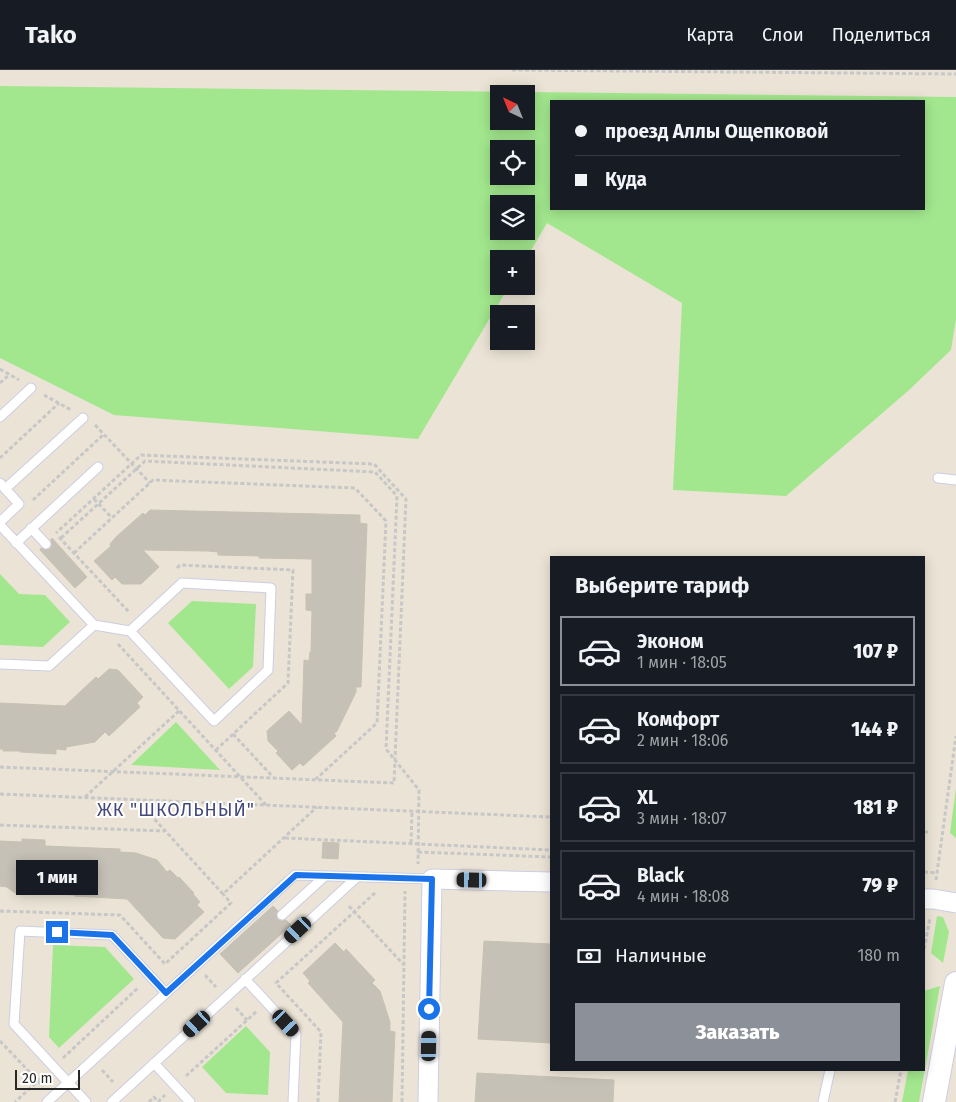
<!DOCTYPE html>
<html lang="ru">
<head>
<meta charset="utf-8">
<style>
  body { margin:0; font-family:"Fira Sans",sans-serif; background:#20242c; color:#f1f3f6; height:100vh; display:flex; flex-direction:column; font-size:19px; white-space:nowrap }
  * { box-sizing:border-box; margin:0 }
  p { font-size:16px; color:#9ea1a6 }
  .icon { flex:none; width:28px; height:28px; fill:none; stroke:currentColor; stroke-width:2; stroke-linecap:round; stroke-linejoin:round }
  .map { position:relative; flex:1; overflow:hidden }
  .side { position:absolute; left:550px; top:486px; width:375px; height:515px; display:flex; flex-direction:column; background:#171b24; border-radius:0px; box-shadow:0 2px 12px #0003 }
  .side>* { flex:none }
  .banner { position:absolute; left:550px; top:30px; width:375px; height:110px; border-radius:0px; box-shadow:0 2px 12px #0003; display:grid; align-content:center; height:110px; padding:0 25px; background:#171b24 }
  .needle { width:32px; rotate:317deg }
  .fabs { position:absolute; left:490px; top:15px; display:grid; gap:10px }
  .fabs a { display:grid; place-items:center; width:45px; height:45px; border-radius:0px; background:#171b24; box-shadow:0 2px 12px #0003; font-size:25px }
  .scale { position:absolute; left:15px; bottom:12px; width:65px; box-sizing:border-box; padding-left:5px; border:2px solid #272727; border-top:0; font-size:14px; line-height:18px; white-space:nowrap; color:#272727; -webkit-text-stroke:4px #fff; paint-order:stroke }
  .end { position:absolute; width:22px; height:22px; margin:-11px; border:6px solid #1a73e8; background:#fff; box-shadow:0 0 0 2px #fff }
  .from { border-radius:50% }
  .bubble { position:absolute; height:35px; border-radius:0px; background:#171b24; box-shadow:0 2px 12px #0003; font-size:16px; font-weight:800; line-height:35px; text-align:center }
  .car { position:absolute; width:15px; height:30px; margin:-15px -8px; border-radius:6px; box-shadow:0 0 4px 1px #0007; background:linear-gradient(#222 24%,#8ab4d8 0 40%,#222 0 76%,#8ab4d8 0 86%,#222 0) }
  .banner b { display:flex; align-items:center; gap:18px; height:48px; font-size:19px }
  .banner b+b { border-top:1px solid #363941 }
  .banner i { width:12px; height:12px; background:#f1f3f6 }
  ul { padding:0; list-style:none }
  li { display:flex; align-items:center; gap:15px; height:70px; margin:0 10px 8px; padding:0 15px; border:2px solid #363941; border-radius:0px }
  li div { flex:1 }
  li b { display:block; font-size:19px }
  li em { font-style:normal; font-weight:800 }
  li.current { border-color:#8c9099 }
  li>.icon { width:45px; height:45px; stroke-width:1.5 }
  h2 { padding:0 25px; font-size:22px; line-height:60px }
  .pay { display:flex; align-items:center; gap:12px; height:55px; padding:0 25px; font-size:19px }
  .pay p { margin-inline-start:auto }
  .cta { display:flex; gap:10px; margin-top:auto; padding:10px 25px }
  .cta a { flex:1; height:58px; border-radius:0px; background:#8c9099; color:#fff; font-size:20px; font-weight:800; line-height:58px; text-align:center }
  header { display:flex; align-items:center; gap:30px; box-sizing:border-box; height:70px; padding:0 25px; background:#171b24; border-bottom:1px solid #363941 }
  header strong { font-size:24px }
  nav { display:flex; gap:28px; margin-inline-start:auto; font-size:18px }
  .map>svg:first-child { display:block }
</style>
</head>
<body>
<header>
<strong>Tako</strong>
<nav><a>Карта</a><a>Слои</a><a>Поделиться</a></nav>
</header>
<div class="map">
<svg width="956" height="1032" viewBox="0 0 956 1032">
  <rect width="100%" height="100%" fill="#ebe4d6"/>
  <!-- green -->
  <path fill="#a2e78d" fill-rule="evenodd" d="M0 16 956 27V249L951 280 908 321 786 426 673 420 682 233 547 153 526 189H499V216H509L418 369 114 345 0 288ZM499 24H526V51H499ZM924 31V139H551V31ZM499 79H526V106H499ZM499 134H526V161H499Z
    M0 504 19 524 45 525 70 552 43 577 0 575Z
    M192 531 256 534 253 597 229 619 168 553Z
    M176 652 220 700 131 695Z
    M956 718V768L950 763Z
    M937 846 943 847 949 862 943 893 931 883Z
    M53 875 105 877 134 909 59 978 49 967Z
    M940 916 919 1032H902L908 1000H924V921Z
    M246 956 270 982 268 1025 226 1023 202 997Z"/>
  <!-- building -->
  <path fill="#c6c1b6" stroke="#c6c1b0" d="M150 440 360 445V453L367 454 361 617H356V622L337 661 334 663 336 666 303 696 300 693 292 700 276 683 278 681 268 671 267 661 289 641 302 655 304 590 309 591 310 582H311L312 541 306 540V524H312V489L259 488V486L218 485V482L208 481 143 480 159 497 141 514H122L115 507 112 510 94 491 111 476 110 474 116 467 143 443 145 445Z
    M52 468 87 507 75 518 40 480 41 478 45 480 50 479 52 475 51 470Z
    M109 599 118 600 143 627 137 633 140 637 109 666 105 662 95 672 66 677V680L56 679V684L20 682V681H3V679H0V633L65 636 96 607 98 609Z
    M22 769 45 770V776L120 779V782L136 783 157 790 167 802 170 800 178 808 179 807 194 823 193 824 200 832 197 835 204 842 175 869 163 868 127 829 74 826V825L15 823 7 817 0 816V771L22 772Z
    M323 772 339 773 338 789 322 788Z
    M273 836 278 841 276 844 277 849 281 851 286 850 291 855 238 903 220 884Z
    M484 871 551 874V973L478 969Z
    M335 873 344 882 346 879 375 910 372 913 380 921 390 952V961L395 962 392 1032H339L343 952 308 913 310 911 303 903Z
    M477 1003 614 1010 613 1032H475Z"/>
  <g fill="none" stroke-linecap="round" stroke-linejoin="round">
    <defs>
      <path id="service" d="M0 347 31 318
        M938 408 956 410
        M0 413 19 434 0 452
        M5 419 83 348
        M0 455 94 555 130 561 214 651 268 600 271 518 182 513 130 561
        M31 458 46 474
        M16 473 98 397
        M0 594 49 596 94 555
        M282 845 325 806
        M245 909 296 964 293 1032
        M154 993 190 1032
        M47 1032 295 805 432 809
        M86 1032 14 954 20 861 112 865 166 923
        M112 1032 357 807
        M823 1032 830 1000"/>
      <path id="minor" d="M924 829H933L956 833
        M428 1032 432 809 551 812"/>
      <path id="tertiary" d="M934 1032 956 913"/>
    </defs>
    <!-- service casing -->
    <use href="#service" stroke="#cccde2" stroke-width="11"/>
    <!-- minor casing -->
    <use href="#minor" stroke="#cccde2" stroke-width="21"/>
    <!-- tertiary casing -->
    <use href="#tertiary" stroke="#cccde2" stroke-width="24"/>
    <!-- path -->
    <path stroke="#c7c7c7" stroke-width="3" stroke-dasharray="4 2.5" stroke-linecap="butt" d="M512 0 956 4
      M0 299 19 310
      M0 313 9 305
      M44 325 71 340
      M95 355 150 413
      M0 388 59 333
      M94 429 112 448
      M33 430 104 364
      M59 467 130 543
      M61 468 145 391 375 402 397 426 386 679 419 720 418 794
      M74 483 153 410 355 418 386 451 377 653 316 709
      M177 498 180 495 293 500 288 613 216 680
      M118 574 266 735
      M233 664 273 707
      M0 697 394 713 406 429 374 394 141 385 56 463
      M0 724 551 747
      M85 727 180 640
      M137 730 223 824 317 737
      M0 755 164 761
      M924 762H929
      M285 768 551 780
      M411 773 412 741
      M418 782 551 787
      M924 802 937 803
      M936 810 956 666
      M349 836 404 895
      M0 841 120 845 165 894 231 833 223 824
      M924 879 930 848
      M205 905 216 917
      M236 938 247 950
      M0 971 38 1011 15 1032
      M63 988 139 917
      M102 1000 113 1012
      M186 1006 257 941
      M42 1007 38 1011 43 1017
      M149 1032 154 1027 158 1032
      M158 1032 165 1025
      M318 1032 321 962 276 913 376 822
      M402 1032 405 821
      M895 1032 901 1000"/>
    <!-- service -->
    <use href="#service" stroke="#fff" stroke-width="9"/>
    <!-- minor -->
    <use href="#minor" stroke="#fff" stroke-width="19"/>
    <!-- tertiary -->
    <use href="#tertiary" stroke="#fff" stroke-width="22"/>
  </g>
  <g fill="none" stroke-linecap="round" stroke-linejoin="round">
    <!-- route -->
    <path stroke="#1a73e8" stroke-width="6" d="M57 862 112 865 166 923 296 805 432 809 429 939"/>
  </g>
  <g text-anchor="middle" dominant-baseline="central" stroke-width="4" stroke-linejoin="round" paint-order="stroke">
    <!-- quarter labels -->
    <g font-size="18" letter-spacing="1" fill="#44487a" stroke="#fff">
      <text x="176" y="740">ЖК "ШКОЛЬНЫЙ"</text>
    </g>
  </g>
</svg>
<div class="fabs">
<a><svg class="needle" viewBox="-14 -14 28 28"><path d="M0-13l5 13h-10z" fill="#e53935"/><path d="M0 13l5-13h-10z" fill="#9ea1a6"/></svg></a>
<a><svg class="icon" aria-label="locate" viewBox="0 0 24 24"><circle cx="12" cy="12" r="6"/><path d="M12 2v4M12 18v4M2 12h4M18 12h4"/></svg></a>
<a><svg class="icon" aria-label="layers" viewBox="0 0 24 24"><path d="M12 4l9 5-9 5-9-5zM3 14l9 5 9-5"/></svg></a>
<a>+</a>
<a>−</a>
</div>
<div class="scale">20 m</div>
<i class="end from" style="left:429px;top:939px"></i>
<i class="end" style="left:57px;top:862px"></i>
<div class="bubble" style="left:16px;top:790px;width:82px">1 мин</div>
<i class="car" style="left:472px;top:810px;rotate:271deg"></i>
<i class="car" style="left:298px;top:860px;rotate:227deg"></i>
<i class="car" style="left:286px;top:953px;rotate:137deg"></i>
<i class="car" style="left:197px;top:954px;rotate:228deg"></i>
<i class="car" style="left:429px;top:976px;rotate:1deg"></i>
<div class="banner">
<b><i class="from"></i>проезд Аллы Ощепковой</b>
<b><i></i>Куда</b>
</div>
<section class="side">
<h2>Выберите тариф</h2>
<ul>
<li class="current"><svg class="icon" aria-label="car" viewBox="0 0 24 24"><path d="M5 17H2v-5l4-1 3-4h7l3 4 3 1v5h-3M9 17h6M6 11h13"/><circle cx="7" cy="17" r="2"/><circle cx="17" cy="17" r="2"/></svg><div><b>Эконом</b><p>1 мин · 18:05</p></div><em>107 ₽</em></li>
<li><svg class="icon" aria-label="car" viewBox="0 0 24 24"><path d="M5 17H2v-5l4-1 3-4h7l3 4 3 1v5h-3M9 17h6M6 11h13"/><circle cx="7" cy="17" r="2"/><circle cx="17" cy="17" r="2"/></svg><div><b>Комфорт</b><p>2 мин · 18:06</p></div><em>144 ₽</em></li>
<li><svg class="icon" aria-label="car" viewBox="0 0 24 24"><path d="M5 17H2v-5l4-1 3-4h7l3 4 3 1v5h-3M9 17h6M6 11h13"/><circle cx="7" cy="17" r="2"/><circle cx="17" cy="17" r="2"/></svg><div><b>XL</b><p>3 мин · 18:07</p></div><em>181 ₽</em></li>
<li><svg class="icon" aria-label="car" viewBox="0 0 24 24"><path d="M5 17H2v-5l4-1 3-4h7l3 4 3 1v5h-3M9 17h6M6 11h13"/><circle cx="7" cy="17" r="2"/><circle cx="17" cy="17" r="2"/></svg><div><b>Black</b><p>4 мин · 18:08</p></div><em>79 ₽</em></li>
</ul>
<div class="pay"><svg class="icon" aria-label="cash" viewBox="0 0 24 24"><path d="M3 7h18v10H3z"/><circle cx="12" cy="12" r="2"/></svg>Наличные<p>180 m</p></div>
<div class="cta"><a>Заказать</a></div>
</section>
</div>
</body>
</html>
